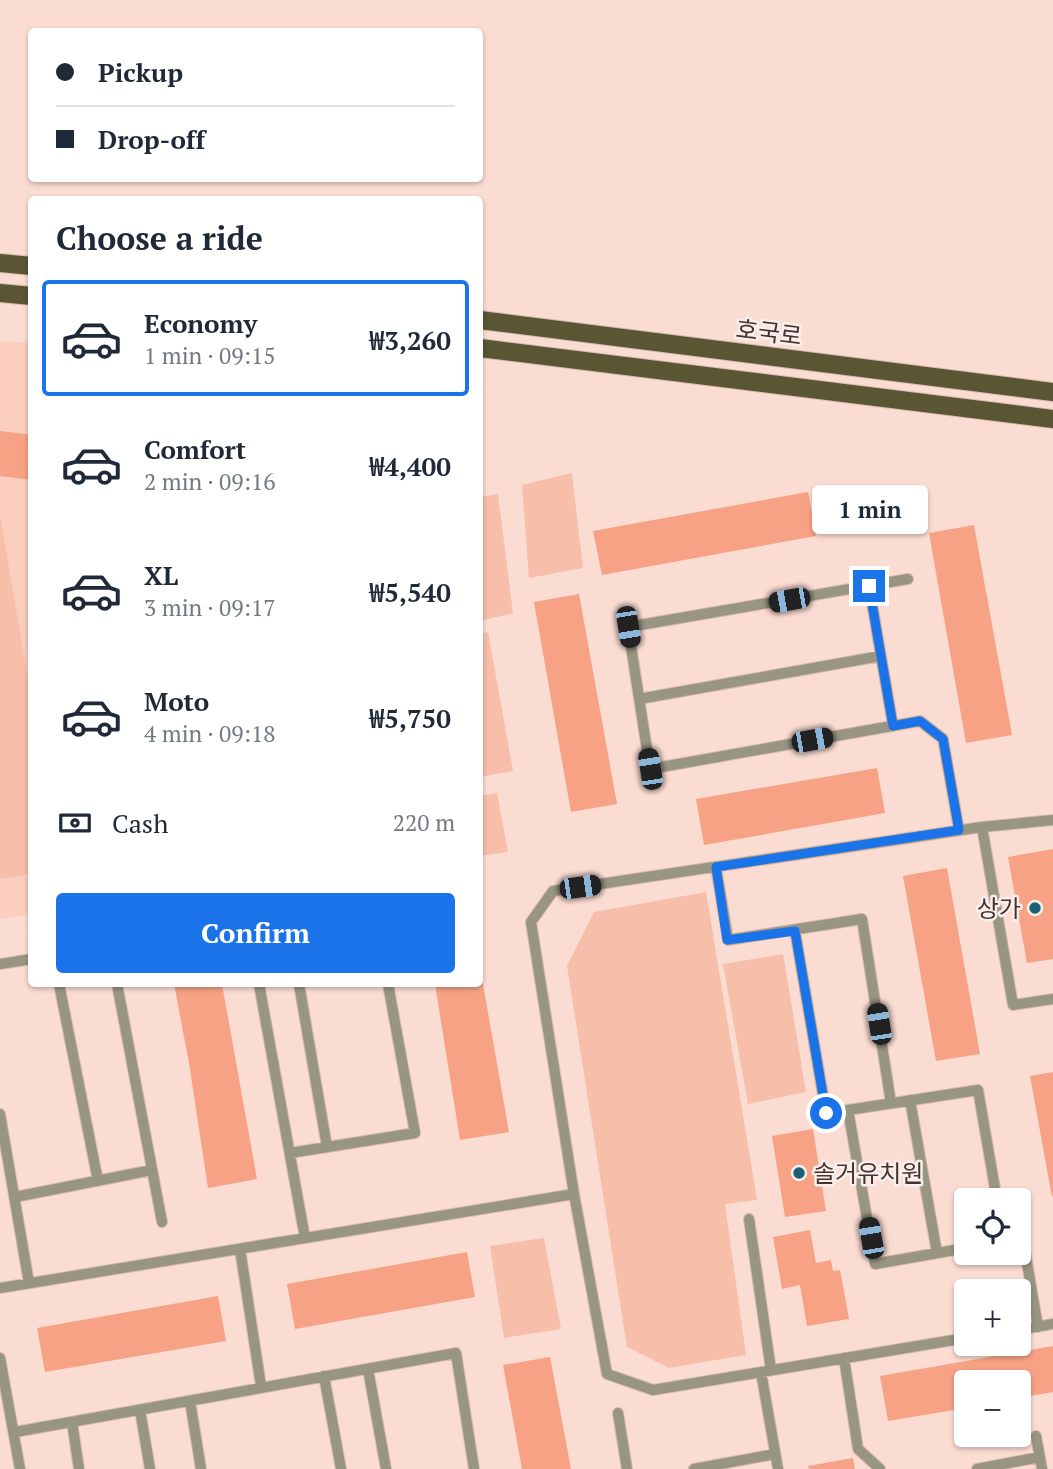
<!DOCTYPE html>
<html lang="en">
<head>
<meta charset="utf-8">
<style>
  body { margin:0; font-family:"PT Serif","Noto Sans KR",serif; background:#f6f6f7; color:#1f2937; height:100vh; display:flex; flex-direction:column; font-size:26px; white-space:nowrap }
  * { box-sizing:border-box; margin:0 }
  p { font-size:23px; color:#747a83 }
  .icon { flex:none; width:38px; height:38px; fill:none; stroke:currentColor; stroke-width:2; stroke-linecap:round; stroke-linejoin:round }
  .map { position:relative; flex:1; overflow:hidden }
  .sheet { position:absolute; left:28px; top:196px; width:455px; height:791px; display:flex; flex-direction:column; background:#fff; border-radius:7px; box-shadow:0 2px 5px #0004 }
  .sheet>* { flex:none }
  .guide { position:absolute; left:28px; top:28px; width:455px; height:154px; border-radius:7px; box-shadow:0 2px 5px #0004; display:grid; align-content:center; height:154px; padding:0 28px; background:#fff }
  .controls { position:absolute; left:954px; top:1188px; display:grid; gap:14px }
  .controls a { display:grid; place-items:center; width:77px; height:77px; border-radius:7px; background:#fff; box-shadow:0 2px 5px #0004; font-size:35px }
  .end { position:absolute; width:32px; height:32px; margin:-16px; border:9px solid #1a73e8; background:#fff; box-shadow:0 0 0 4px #fff }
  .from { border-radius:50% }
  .bubble { position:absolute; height:49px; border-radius:7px; background:#fff; box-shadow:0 2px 5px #0004; font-size:23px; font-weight:600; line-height:49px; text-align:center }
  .car { position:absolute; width:21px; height:42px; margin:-21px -10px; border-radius:9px; box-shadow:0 0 5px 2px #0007; background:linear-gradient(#222 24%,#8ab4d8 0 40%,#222 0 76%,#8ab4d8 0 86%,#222 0) }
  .guide b { display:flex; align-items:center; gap:24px; height:66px; font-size:26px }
  .guide b+b { border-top:2px solid #e0e1e3 }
  .guide i { width:18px; height:18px; background:#1f2937 }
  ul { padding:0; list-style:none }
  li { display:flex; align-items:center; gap:21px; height:116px; margin:0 14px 10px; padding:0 14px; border:4px solid transparent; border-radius:7px }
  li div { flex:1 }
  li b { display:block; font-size:26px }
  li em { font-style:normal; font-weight:600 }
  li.active { border-color:#1a73e8 }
  li>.icon { width:63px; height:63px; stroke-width:1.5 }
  h2 { padding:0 28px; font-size:32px; line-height:84px }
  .pay { display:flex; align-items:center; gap:18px; height:77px; padding:0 28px; font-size:26px }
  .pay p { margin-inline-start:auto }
  .cta { display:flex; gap:14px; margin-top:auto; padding:14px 28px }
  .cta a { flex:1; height:80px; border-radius:7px; background:#1a73e8; color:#fff; font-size:28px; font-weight:600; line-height:80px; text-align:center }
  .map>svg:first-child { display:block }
</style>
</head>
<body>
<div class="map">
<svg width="1053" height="1469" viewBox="0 0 1053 1469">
  <rect width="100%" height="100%" fill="#fadcd2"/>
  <!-- built -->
  <path fill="#fbcebf" d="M0 341 32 343 31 914 0 919Z"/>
  <!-- green -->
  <path fill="#f7beaa" d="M572 473 583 568 529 578 522 485Z
    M498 494 513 613 480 621V497Z
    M0 515 31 696V874L0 879Z
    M488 632 513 771 480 777V634Z
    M497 793 508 852 480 856V796Z
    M706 892 757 1200 725 1204 746 1355 669 1368 627 1347 567 966 594 912Z
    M783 954 806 1092 748 1104 723 964Z
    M544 1238 561 1329 504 1338 490 1246Z"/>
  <!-- building -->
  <path fill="#f7a285" d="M0 431 32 435V480L0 476Z
    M808 492 816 536 602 575 593 531Z
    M974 525 1012 735 966 743 929 533Z
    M579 594 617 804 571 812 534 602Z
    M877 768 885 813 704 845 696 799Z
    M1053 849V959L1027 963 1008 857Z
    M947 868 980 1054 936 1061 903 876Z
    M480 967 509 1132 460 1140 435 984H480Z
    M174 984H222L257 1179 208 1188 189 1063Z
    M1053 1072V1196L1052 1197 1030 1076Z
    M813 1129 826 1211 785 1217 772 1136Z
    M810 1230 816 1263 831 1260 833 1271 840 1270 849 1319 807 1326 800 1285 782 1289 773 1237Z
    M467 1252 475 1297 295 1329 287 1284Z
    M218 1296 226 1341 45 1372 37 1328Z
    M1053 1346V1392L1018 1398V1382H966V1408L888 1421 880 1376Z
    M550 1357 571 1469H522L503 1365Z
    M853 1458 855 1469H809L808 1466Z"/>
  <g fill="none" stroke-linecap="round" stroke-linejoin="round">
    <defs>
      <path id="lane" d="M908 579 628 627 650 769 920 721 943 739 959 830
        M869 586 893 726
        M639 699 881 656
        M982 827 1013 1005 1053 999
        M716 867 728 940 862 919 891 1103
        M795 931 826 1113 848 1110
        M0 964 32 959
        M59 984 98 1181
        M117 984 162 1222
        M259 984 305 1238
        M299 984 327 1147
        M910 1100 937 1253
        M0 1114 29 1283
        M290 1153 415 1133 388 984
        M574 1194 531 922 553 891 982 827 1053 820
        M15 1197 152 1170
        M749 1219 771 1370
        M966 1248 875 1264 848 1110 978 1090 997 1200
        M1018 1248 1025 1251 1038 1327
        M240 1249 261 1386
        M0 1288 574 1194 607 1374 653 1390 966 1338
        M1018 1330 1053 1324
        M0 1358 20 1469
        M844 1358 858 1449 880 1469
        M368 1369 386 1469
        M761 1372 778 1469
        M324 1376 341 1469
        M190 1401 201 1469
        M140 1410 150 1469
        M618 1413 627 1469
        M72 1422 79 1469
        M15 1432C161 1405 308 1379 456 1353L474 1469
        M1036 1436 1042 1469
        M694 1469 775 1454
        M977 1469 1040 1457"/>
      <path id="primary" d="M0 263 32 266
        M0 293 32 296
        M480 320 1053 392
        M480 348 1053 419"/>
    </defs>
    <!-- lane casing -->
    <use href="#lane" stroke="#d6bab1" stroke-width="12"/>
    <!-- primary casing -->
    <use href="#primary" stroke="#d6bab1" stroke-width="20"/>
    <!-- lane -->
    <use href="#lane" stroke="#989582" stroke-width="10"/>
    <!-- primary -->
    <use href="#primary" stroke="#5a5533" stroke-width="18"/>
  </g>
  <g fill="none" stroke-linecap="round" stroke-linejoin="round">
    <!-- route -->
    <path stroke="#1a73e8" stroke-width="9" d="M826 1113 795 931 727 940 716 867 959 830 943 739 920 721 893 726 869 586"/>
  </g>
  <!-- markers -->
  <g fill="#1c6173" stroke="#f8eeeb" stroke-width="2.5">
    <circle cx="1035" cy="908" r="7"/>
    <circle cx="799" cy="1173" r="7"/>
  </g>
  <g text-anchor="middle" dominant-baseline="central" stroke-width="5" stroke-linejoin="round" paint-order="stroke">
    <!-- street labels -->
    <g font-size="24" fill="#46332d" stroke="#f8eeeb">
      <text transform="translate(769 332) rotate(7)">호국로</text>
    </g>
    <!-- poi labels -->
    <g font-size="24" fill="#46332d" stroke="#f8eeeb" text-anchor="end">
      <text x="1021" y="908">상가</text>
      <text x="813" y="1173" text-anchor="start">솔거유치원</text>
    </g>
  </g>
</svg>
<div class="controls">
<a><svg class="icon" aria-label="locate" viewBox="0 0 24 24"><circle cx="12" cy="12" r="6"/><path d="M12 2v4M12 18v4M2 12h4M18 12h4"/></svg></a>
<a>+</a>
<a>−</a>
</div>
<i class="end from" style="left:826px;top:1113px"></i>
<i class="end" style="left:869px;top:586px"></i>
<div class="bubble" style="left:812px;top:485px;width:116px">1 min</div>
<i class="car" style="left:789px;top:600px;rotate:260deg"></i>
<i class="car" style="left:628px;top:627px;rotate:171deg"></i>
<i class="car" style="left:812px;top:740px;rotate:80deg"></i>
<i class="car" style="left:650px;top:769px;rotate:351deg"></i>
<i class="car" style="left:580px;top:887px;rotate:82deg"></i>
<i class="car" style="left:879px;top:1024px;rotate:351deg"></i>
<i class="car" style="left:871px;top:1238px;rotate:350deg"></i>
<div class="guide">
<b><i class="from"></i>Pickup</b>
<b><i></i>Drop-off</b>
</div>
<section class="sheet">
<h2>Choose a ride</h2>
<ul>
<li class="active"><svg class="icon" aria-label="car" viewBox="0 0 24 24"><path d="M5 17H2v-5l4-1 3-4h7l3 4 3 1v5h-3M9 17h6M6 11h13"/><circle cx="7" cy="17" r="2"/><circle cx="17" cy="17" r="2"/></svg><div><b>Economy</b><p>1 min · 09:15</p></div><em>₩3,260</em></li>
<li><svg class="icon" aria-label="car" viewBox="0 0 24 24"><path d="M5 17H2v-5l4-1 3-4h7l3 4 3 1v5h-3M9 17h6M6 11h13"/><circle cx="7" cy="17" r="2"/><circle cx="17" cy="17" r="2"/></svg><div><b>Comfort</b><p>2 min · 09:16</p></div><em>₩4,400</em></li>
<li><svg class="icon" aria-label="car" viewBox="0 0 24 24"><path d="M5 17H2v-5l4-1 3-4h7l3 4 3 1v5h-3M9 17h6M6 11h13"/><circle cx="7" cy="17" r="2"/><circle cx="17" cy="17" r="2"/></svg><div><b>XL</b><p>3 min · 09:17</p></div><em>₩5,540</em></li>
<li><svg class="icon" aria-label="car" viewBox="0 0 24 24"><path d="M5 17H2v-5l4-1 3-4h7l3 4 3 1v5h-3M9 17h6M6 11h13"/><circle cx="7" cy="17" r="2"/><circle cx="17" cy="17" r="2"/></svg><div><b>Moto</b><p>4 min · 09:18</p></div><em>₩5,750</em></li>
</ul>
<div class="pay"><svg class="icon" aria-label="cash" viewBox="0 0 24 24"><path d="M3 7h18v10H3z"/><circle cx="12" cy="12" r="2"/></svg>Cash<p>220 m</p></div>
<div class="cta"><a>Confirm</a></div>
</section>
</div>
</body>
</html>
